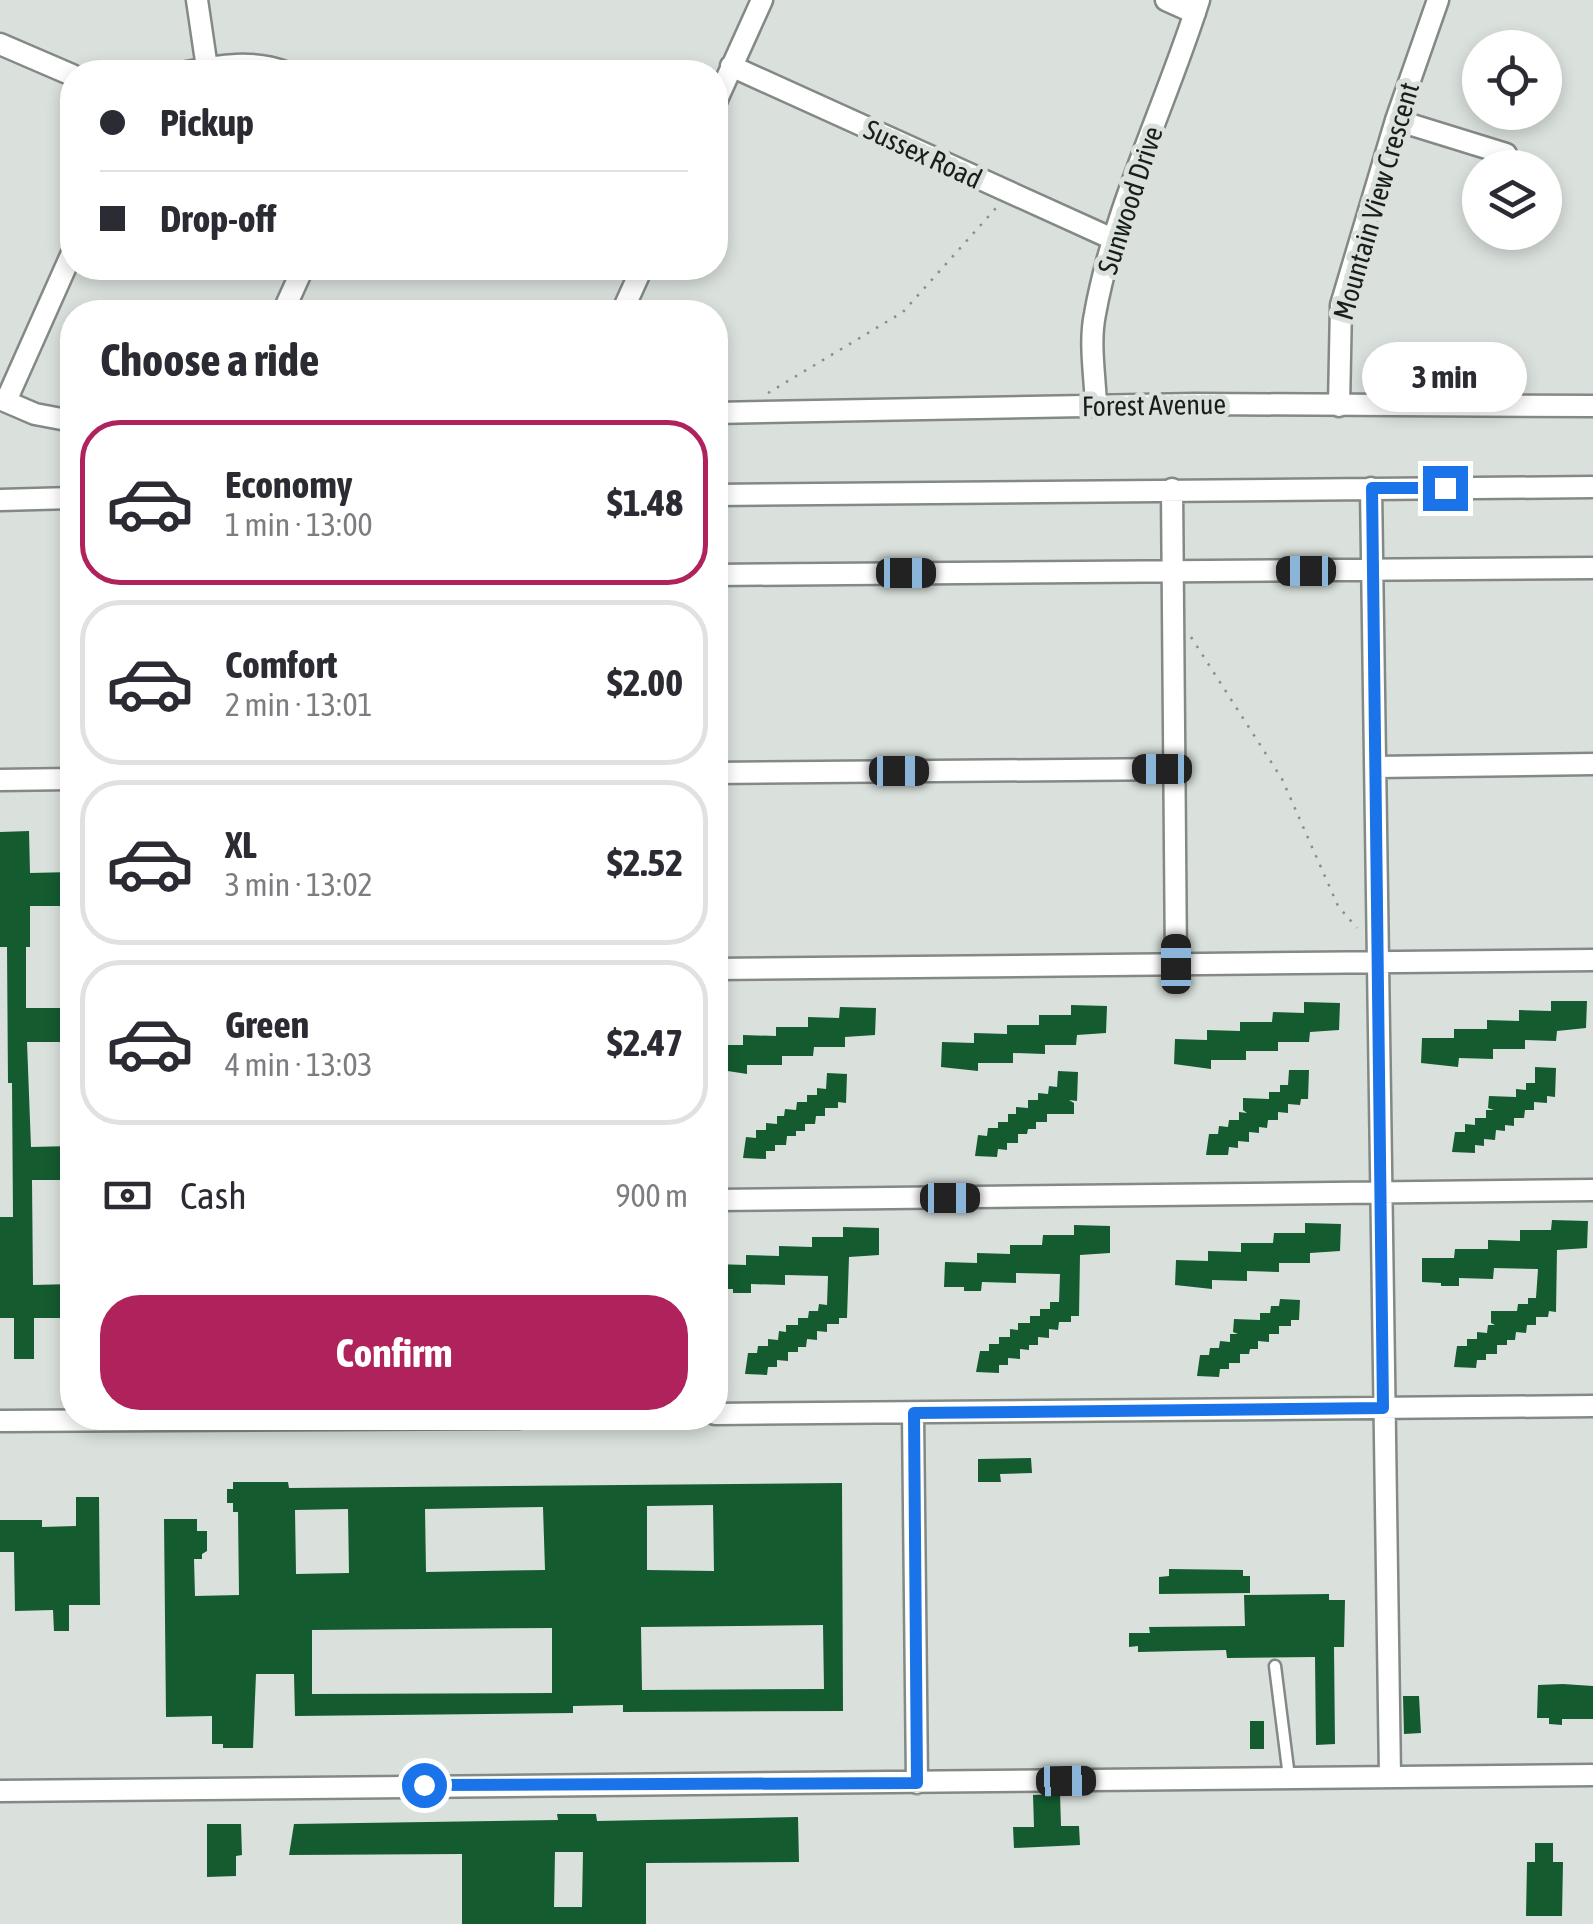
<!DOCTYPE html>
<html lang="en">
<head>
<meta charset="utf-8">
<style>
  body { margin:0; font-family:"Asap Condensed",sans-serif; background:#f7f7f7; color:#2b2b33; height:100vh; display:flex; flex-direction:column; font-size:38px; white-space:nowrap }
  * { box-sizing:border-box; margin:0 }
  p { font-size:32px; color:#7c7c81 }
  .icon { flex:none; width:55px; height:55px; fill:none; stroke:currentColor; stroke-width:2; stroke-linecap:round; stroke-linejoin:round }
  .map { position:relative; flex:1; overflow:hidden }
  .side { position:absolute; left:60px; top:300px; width:668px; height:1130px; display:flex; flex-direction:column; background:#fff; border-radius:40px; box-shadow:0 5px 15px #0003 }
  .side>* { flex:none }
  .guide { position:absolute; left:60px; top:60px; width:668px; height:220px; border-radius:40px; box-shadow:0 5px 15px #0003; display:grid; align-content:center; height:220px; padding:0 40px; background:#fff }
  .fabs { position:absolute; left:1462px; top:30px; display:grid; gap:20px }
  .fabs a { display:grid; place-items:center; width:100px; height:100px; border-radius:50%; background:#fff; box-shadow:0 5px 15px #0003; font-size:50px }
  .end { position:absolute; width:45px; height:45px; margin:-22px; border:12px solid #1a73e8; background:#fff; box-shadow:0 0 0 5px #fff }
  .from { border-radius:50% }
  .bubble { position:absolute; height:70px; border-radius:35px; background:#fff; box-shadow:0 5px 15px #0003; font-size:32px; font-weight:700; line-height:70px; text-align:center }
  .car { position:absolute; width:30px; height:60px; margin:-30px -15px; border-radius:12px; box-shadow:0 0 8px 2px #0007; background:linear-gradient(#222 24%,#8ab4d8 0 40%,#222 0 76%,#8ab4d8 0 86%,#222 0) }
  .guide b { display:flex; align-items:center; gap:35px; height:95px; font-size:38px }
  .guide b+b { border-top:2px solid #e1e1e2 }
  .guide i { width:25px; height:25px; background:#2b2b33 }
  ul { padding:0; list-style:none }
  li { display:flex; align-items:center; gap:30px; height:165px; margin:0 20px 15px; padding:0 20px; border:5px solid #e1e1e2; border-radius:40px }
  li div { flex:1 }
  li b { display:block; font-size:38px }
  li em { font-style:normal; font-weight:700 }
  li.selected { border-color:#af225c }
  li>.icon { width:90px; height:90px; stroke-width:1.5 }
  h2 { padding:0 40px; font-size:45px; line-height:120px }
  .pay { display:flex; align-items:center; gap:25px; height:110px; padding:0 40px; font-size:38px }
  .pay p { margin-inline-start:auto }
  .cta { display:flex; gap:20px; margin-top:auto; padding:20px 40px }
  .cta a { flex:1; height:115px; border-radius:40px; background:#af225c; color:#fff; font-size:40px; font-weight:700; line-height:115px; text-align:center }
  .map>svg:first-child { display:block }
</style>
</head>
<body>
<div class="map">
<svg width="1593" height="1924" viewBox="0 0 1593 1924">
  <rect width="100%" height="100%" fill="#dae1dc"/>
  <!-- building -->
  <path fill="#145b30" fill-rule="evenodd" d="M29 831 30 873 72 872V906H30V947H26V1008H72V1042H27L31 1147 72 1146V1180H32L33 1285 72 1284V1318H34V1359H14V1318H0V1217H13L12 1083H8L7 947H0V832Z
    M1551 1001H1587L1586 1028 1557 1031 1556 1041 1525 1040V1049H1493V1059L1459 1058 1458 1067 1421 1063 1422 1038H1454V1029H1487V1020L1519 1021V1010L1551 1011Z
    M1304 1002 1340 1003 1339 1030 1310 1032 1309 1042H1278V1051H1246V1060H1211V1069L1174 1064 1175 1039 1207 1040V1030L1240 1031V1022H1272L1273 1012 1304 1013Z
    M1071 1005 1107 1006 1106 1033 1077 1035 1076 1045H1045V1054L1013 1053V1063H978V1071L941 1067 942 1042 974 1043V1033L1007 1034V1025H1039V1015H1071Z
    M840 1007 876 1008 875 1035 845 1037V1047H814L813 1056H782V1065H747V1074L715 1069V1045H743V1035L776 1036V1027H808V1017L839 1018Z
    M1535 1067 1556 1068 1555 1097 1547 1096V1103L1534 1102V1110H1525L1524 1118H1514V1126L1505 1125V1131L1496 1130 1495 1140 1484 1139V1146L1475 1145V1153L1452 1152 1455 1132H1465V1124L1475 1125V1118H1486V1110H1494L1488 1108 1489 1096 1516 1097V1089L1526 1090V1083H1535Z
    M1289 1070H1309L1308 1099H1301L1300 1105 1288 1104V1113L1278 1112V1120H1268L1267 1128 1259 1127V1133L1249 1132V1142L1238 1141V1148L1229 1147 1228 1155H1206L1209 1134H1218L1219 1126 1228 1127 1229 1120H1239V1112L1247 1113 1243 1110V1098L1269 1099V1092H1280V1085H1288Z
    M1058 1071 1078 1072 1077 1101 1069 1100 1074 1103V1114H1047V1122H1036V1129H1028L1027 1134H1018V1143H1007V1150L998 1149 997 1157 975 1156 978 1135 987 1136 988 1128H998V1122H1008V1114H1016V1107L1028 1108V1100H1038V1093L1048 1094 1049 1086 1057 1087Z
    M827 1073 847 1074 846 1103 838 1102V1108H825V1116H816L815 1124H805V1131H796V1136H787L786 1145H775V1151H766V1159L743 1158 746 1137 756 1138V1130H766V1123L777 1124V1116H784L785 1109 796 1110 797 1102H807V1095H817V1088L826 1089Z
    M1552 1220 1588 1221 1587 1248 1557 1250 1556 1312 1549 1311 1548 1317H1536V1325H1527L1526 1333 1516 1332 1515 1340H1507V1345H1497V1354H1486V1360H1477L1476 1368 1454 1367 1457 1346H1467V1339H1477V1332L1487 1333 1488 1325H1495L1491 1323V1311H1517L1518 1304H1528V1298H1536L1538 1269 1494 1268 1493 1279 1459 1278V1286H1441V1283L1422 1282V1258H1454L1455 1249H1488V1240L1520 1241V1230H1551Z
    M1305 1223 1341 1224 1340 1251 1310 1253V1263H1279V1272L1247 1271V1281L1212 1280V1289L1175 1285 1176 1260 1208 1261V1251L1241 1252V1243H1273L1274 1233H1305Z
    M1074 1225 1110 1226V1253L1080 1255 1079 1316H1071V1322H1059L1058 1330 1049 1329V1338L1038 1337V1345H1029V1350L1020 1349V1359L1008 1358V1365H999V1373L976 1372 980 1351H989V1344H999V1337H1010V1329L1018 1330V1323H1030V1316H1040V1309H1050V1302H1059L1060 1274 1016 1273V1283L982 1282 981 1291H964V1287H944L945 1262 977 1263V1253L1010 1254V1245H1042L1043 1235H1074Z
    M843 1227 879 1228V1255L849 1257 847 1318H839V1324H827V1332L817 1331V1340L807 1339 806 1347H798V1352H788V1361L777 1360V1367H768L767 1375 745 1374 748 1353H757L758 1346H768V1339L778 1340 779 1331 786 1332V1325H798V1318H808L809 1311H818L819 1304 827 1305 828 1276 785 1275V1285L751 1284V1293H733V1289H715V1264L746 1265V1255L779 1256V1246L812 1247V1237H843Z
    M1280 1299 1300 1300 1299 1320H1291V1326H1279V1334H1269V1342L1258 1341V1349H1250L1249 1354H1240V1363H1229V1369H1220L1219 1377 1197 1376 1200 1355H1209L1210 1348H1219L1220 1341 1230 1342V1334H1238L1233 1332 1234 1319 1260 1320V1313H1270L1271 1306H1279Z
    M1031 1458 1032 1473 1000 1474 1001 1482H978V1459Z
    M233 1482H288L289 1488 842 1483 843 1711 623 1712V1705L573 1706V1713L295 1716 294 1674H256L253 1748H223V1744H212V1716L166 1717 164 1519H197V1531H207V1551L202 1554V1559H194L195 1596 239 1595 238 1512H233V1503H227V1489H233ZM713 1505 714 1571 647 1570V1506ZM543 1507 545 1570 426 1572 425 1509ZM348 1509 349 1573 296 1574 295 1510ZM823 1625 824 1689 642 1690 641 1627ZM552 1628V1693L312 1694V1630Z
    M76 1497H99L100 1605H69V1631H54L53 1610 15 1611 14 1552H0V1520H42V1527L76 1526Z
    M1169 1569 1243 1570V1576H1250V1593L1159 1594V1577L1169 1576Z
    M1329 1594V1600H1345L1344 1647H1334L1335 1744 1316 1745 1315 1657 1227 1658 1226 1650 1138 1652V1646L1129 1647V1633H1150L1149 1627 1245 1626 1244 1595Z
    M1563 1684 1593 1686V1719H1562V1725L1549 1724V1718H1537L1538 1685Z
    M1403 1696H1419L1421 1733 1404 1734Z
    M1250 1721H1264V1749H1250Z
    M1060 1794 1061 1826H1079L1080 1845 1014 1848 1013 1827H1034L1033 1795Z
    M557 1814H596L597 1821 798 1817 799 1862 646 1863V1924H462V1854L289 1855 294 1824 558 1820ZM555 1852H583L582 1907H554Z
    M207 1824H241L242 1855 236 1856V1876L207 1877Z
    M1535 1843H1553V1862H1563L1562 1916H1526L1527 1862H1535Z"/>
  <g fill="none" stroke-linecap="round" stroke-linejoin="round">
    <defs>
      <path id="service" d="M1275 1666 1289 1777"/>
      <path id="minor" d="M197 0 207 68
        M1166 0 1195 13
        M0 44 72 75
        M731 66 1115 240
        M187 72C219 65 254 60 285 72
        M715 104 762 0
        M1396 120 1506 154
        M283 312 303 268
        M622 312 642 268
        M0 399 35 414 72 421
        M6 401 72 253
        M1096 406C1095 376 1089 343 1095 314 1114 208 1167 102 1199 0
        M1339 406 1341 305 1396 120 1438 0
        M715 413 1196 404 1593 406
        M1371 488 1390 1776
        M1172 489 1176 964
        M715 495 1593 487
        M0 500 72 498
        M715 575 1593 568
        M1375 767 1593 764
        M715 773 1175 769
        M0 780 72 779
        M715 969 1593 960
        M715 1200 1593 1190
        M913 1413 917 1783
        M715 1414 1593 1406
        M0 1421 519 1418
        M0 1791 1593 1775"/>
    </defs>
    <!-- service casing -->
    <use href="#service" stroke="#838a85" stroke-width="15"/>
    <!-- minor casing -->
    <use href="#minor" stroke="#838a85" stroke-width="25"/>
    <!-- path -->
    <path stroke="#898e8a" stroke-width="2.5" stroke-dasharray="2.5 8" stroke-linecap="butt" d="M768 393 903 312 996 208
      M1191 637 1282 779 1338 906 1357 928"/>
    <!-- service -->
    <use href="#service" stroke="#fff" stroke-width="10"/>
    <!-- minor -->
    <use href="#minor" stroke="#fff" stroke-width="20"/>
  </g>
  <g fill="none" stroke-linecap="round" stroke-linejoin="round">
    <!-- route -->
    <path stroke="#1a73e8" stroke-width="12" d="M424 1785 917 1783 914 1413 1383 1408 1372 488H1445"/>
  </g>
  <g text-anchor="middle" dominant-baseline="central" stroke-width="10" stroke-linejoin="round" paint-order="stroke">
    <!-- street labels -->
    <g font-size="28" fill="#1b1d1b" stroke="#dae1dc">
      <text transform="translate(923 154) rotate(25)">Sussex Road</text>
      <text transform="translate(1130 200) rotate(-72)">Sunwood Drive</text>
      <text transform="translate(1376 201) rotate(-74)">Mountain View Crescent</text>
      <text transform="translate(1154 405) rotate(-1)">Forest Avenue</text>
    </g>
  </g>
</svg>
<div class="fabs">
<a><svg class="icon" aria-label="locate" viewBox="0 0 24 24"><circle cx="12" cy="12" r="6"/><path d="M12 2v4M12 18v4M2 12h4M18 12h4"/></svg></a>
<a><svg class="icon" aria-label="layers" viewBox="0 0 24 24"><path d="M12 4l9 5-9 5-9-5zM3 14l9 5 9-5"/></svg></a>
</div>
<i class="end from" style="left:424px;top:1785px"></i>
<i class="end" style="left:1445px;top:488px"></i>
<div class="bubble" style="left:1362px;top:342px;width:165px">3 min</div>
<i class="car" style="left:1306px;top:571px;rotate:270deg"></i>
<i class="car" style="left:906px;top:573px;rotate:90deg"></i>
<i class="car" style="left:1162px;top:769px;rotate:270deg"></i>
<i class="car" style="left:899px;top:771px;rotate:90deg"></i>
<i class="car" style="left:1176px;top:964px;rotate:0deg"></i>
<i class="car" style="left:950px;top:1198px;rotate:90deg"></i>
<i class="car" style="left:1066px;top:1781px;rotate:89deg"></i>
<div class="guide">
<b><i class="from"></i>Pickup</b>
<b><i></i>Drop-off</b>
</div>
<section class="side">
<h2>Choose a ride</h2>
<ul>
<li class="selected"><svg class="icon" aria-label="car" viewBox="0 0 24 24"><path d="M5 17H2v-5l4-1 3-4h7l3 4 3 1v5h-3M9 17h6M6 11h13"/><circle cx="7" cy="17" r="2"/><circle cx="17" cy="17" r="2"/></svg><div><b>Economy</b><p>1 min · 13:00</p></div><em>$1.48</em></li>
<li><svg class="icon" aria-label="car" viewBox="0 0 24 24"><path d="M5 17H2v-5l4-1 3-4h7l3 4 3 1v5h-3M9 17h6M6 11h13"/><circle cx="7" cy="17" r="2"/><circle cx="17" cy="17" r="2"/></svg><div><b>Comfort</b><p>2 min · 13:01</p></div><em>$2.00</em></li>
<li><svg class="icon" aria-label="car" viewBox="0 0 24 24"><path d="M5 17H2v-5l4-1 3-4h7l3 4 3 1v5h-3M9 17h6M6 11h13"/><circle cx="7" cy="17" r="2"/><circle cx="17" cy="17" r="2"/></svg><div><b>XL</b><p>3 min · 13:02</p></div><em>$2.52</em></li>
<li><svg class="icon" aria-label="car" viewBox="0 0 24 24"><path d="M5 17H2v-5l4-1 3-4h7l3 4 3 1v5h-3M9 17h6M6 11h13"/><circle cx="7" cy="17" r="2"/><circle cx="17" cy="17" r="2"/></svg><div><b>Green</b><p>4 min · 13:03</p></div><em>$2.47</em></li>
</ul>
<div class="pay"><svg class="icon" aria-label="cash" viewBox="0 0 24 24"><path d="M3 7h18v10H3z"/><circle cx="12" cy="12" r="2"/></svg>Cash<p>900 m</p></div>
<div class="cta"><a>Confirm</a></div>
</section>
</div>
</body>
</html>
